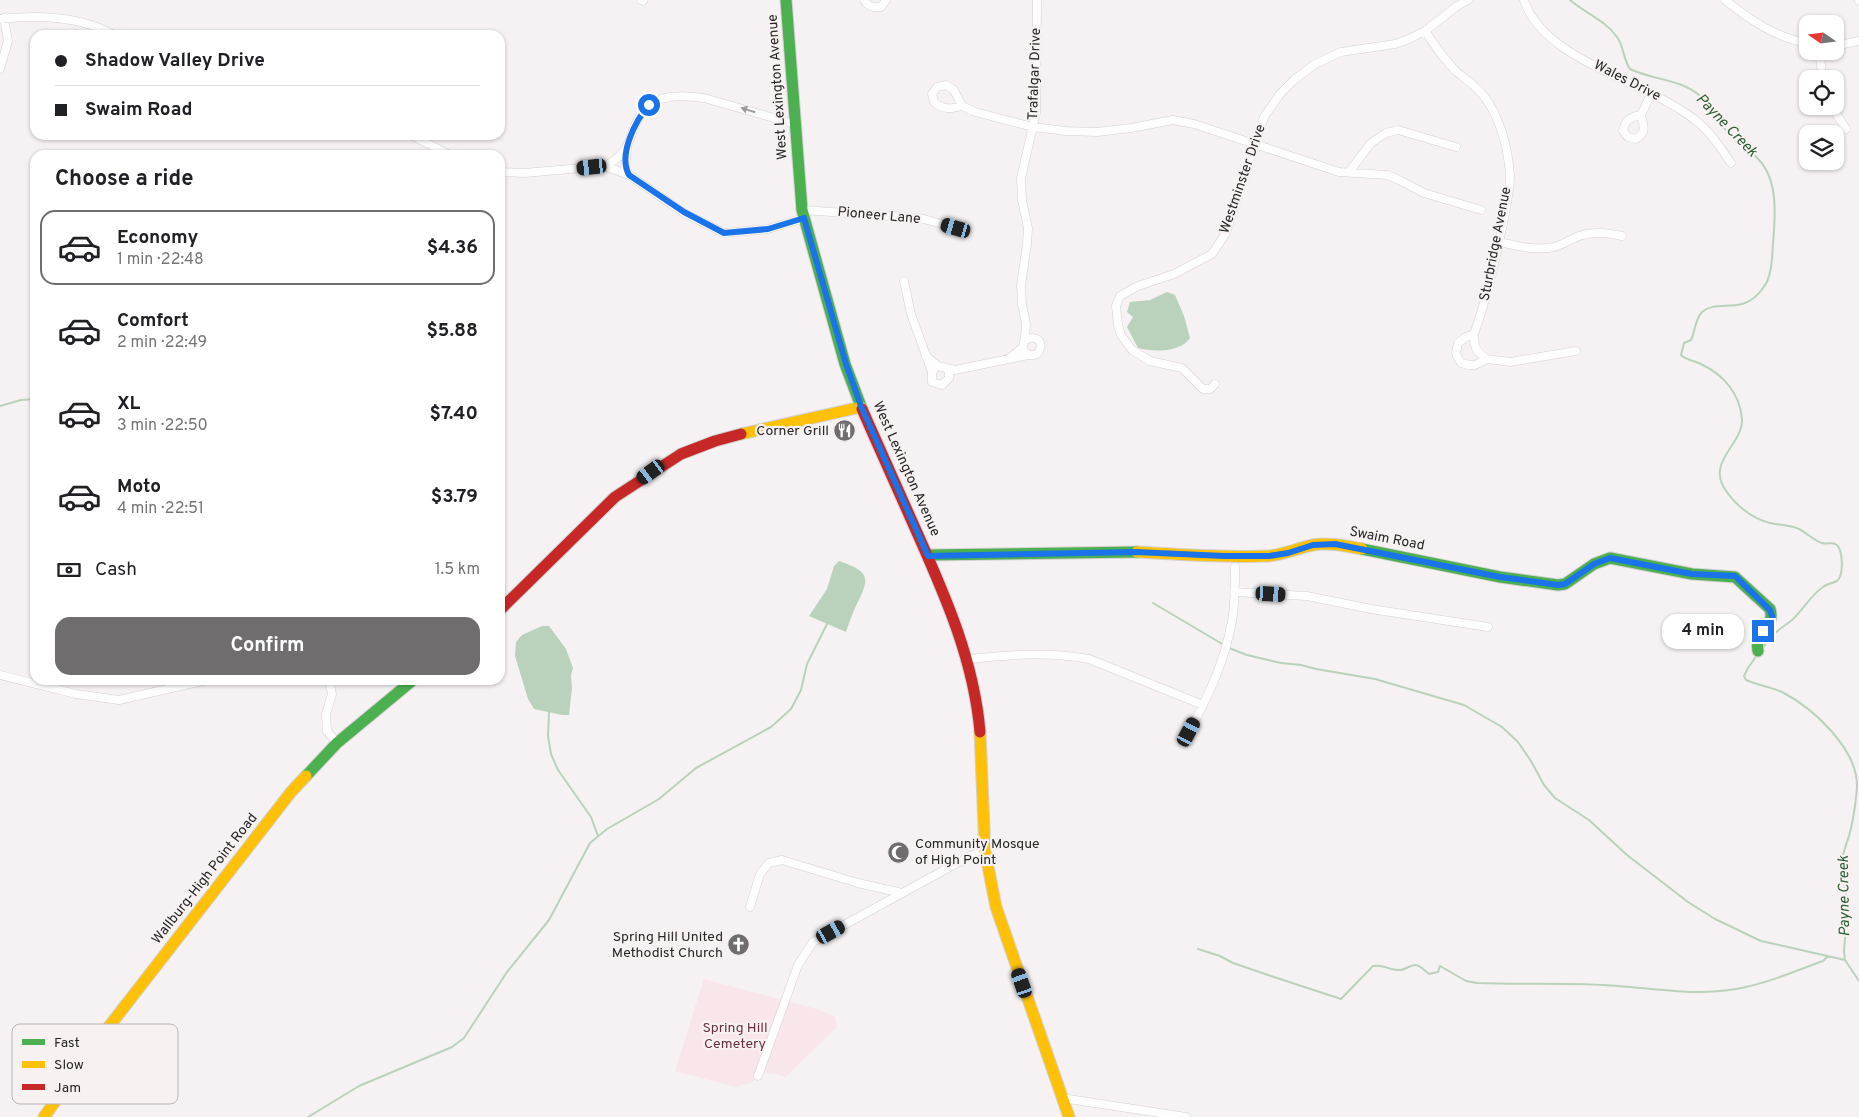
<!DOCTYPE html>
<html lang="en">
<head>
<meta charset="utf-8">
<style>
  body { margin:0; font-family:Overpass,sans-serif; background:#f2f2f2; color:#202124; height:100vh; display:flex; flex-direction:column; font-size:19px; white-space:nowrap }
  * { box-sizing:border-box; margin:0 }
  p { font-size:16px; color:#757577 }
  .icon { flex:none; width:28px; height:28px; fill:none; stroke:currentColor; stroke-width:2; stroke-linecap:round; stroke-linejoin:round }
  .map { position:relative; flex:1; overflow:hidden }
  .sheet { position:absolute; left:30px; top:150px; width:475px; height:535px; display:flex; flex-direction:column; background:#fff; border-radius:15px; box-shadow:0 1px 4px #0004 }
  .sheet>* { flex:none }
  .guide { position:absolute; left:30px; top:30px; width:475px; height:110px; border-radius:15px; box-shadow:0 1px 4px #0004; display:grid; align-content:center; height:110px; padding:0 25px; background:#fff }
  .needle { width:32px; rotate:284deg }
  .tools { position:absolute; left:1799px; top:15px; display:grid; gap:10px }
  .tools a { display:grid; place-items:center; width:45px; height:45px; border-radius:10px; background:#fff; box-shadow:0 1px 4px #0004; font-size:25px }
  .end { position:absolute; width:22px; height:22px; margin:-11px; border:6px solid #1a73e8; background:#fff; box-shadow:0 0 0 2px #fff }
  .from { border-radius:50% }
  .bubble { position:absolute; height:35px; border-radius:15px; background:#fff; box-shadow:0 1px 4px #0004; font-size:16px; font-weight:700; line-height:35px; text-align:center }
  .car { position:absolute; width:15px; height:30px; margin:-15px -8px; border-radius:6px; box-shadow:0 0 4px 1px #0007; background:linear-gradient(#222 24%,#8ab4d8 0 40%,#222 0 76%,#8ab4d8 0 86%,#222 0) }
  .guide b { display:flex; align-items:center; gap:18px; height:48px; font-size:19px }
  .guide b+b { border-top:1px solid #e0e0e0 }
  .guide i { width:12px; height:12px; background:#202124 }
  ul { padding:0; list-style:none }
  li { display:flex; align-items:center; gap:15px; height:75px; margin:0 10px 8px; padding:0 15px; border:2px solid transparent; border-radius:15px }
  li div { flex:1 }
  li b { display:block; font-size:19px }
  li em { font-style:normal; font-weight:700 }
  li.selected { border-color:#706d6e }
  li>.icon { width:45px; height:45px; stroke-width:1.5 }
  h2 { padding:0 25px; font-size:22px; line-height:60px }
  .pay { display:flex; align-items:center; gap:12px; height:55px; padding:0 25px; font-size:19px }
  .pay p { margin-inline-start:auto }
  .cta { display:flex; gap:10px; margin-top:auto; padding:10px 25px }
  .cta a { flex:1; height:58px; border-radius:15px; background:#706d6e; color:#fff; font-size:20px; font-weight:700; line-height:58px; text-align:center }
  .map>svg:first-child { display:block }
</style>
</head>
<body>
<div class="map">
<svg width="1859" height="1117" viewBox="0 0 1859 1117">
  <rect width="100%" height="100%" fill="#f6f2f3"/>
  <!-- green -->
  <path fill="#f8e6ea" d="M704 979 820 1010 835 1017 837 1027 786 1077 776 1074 764 1073 751 1083 735 1087 675 1071Z"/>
  <!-- water -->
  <path fill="#bad2bb" d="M1167 292 1175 295 1184 316 1190 338C1180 353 1153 352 1138 348L1127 327 1133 317 1127 312 1130 302 1150 300Z
    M839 561C871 572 870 578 856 606 852 614 849 623 846 632L809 616 827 589 834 566Z
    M542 626H549L566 649 573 668 571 675 572 688 569 715H562L534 709 528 699 515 656 516 642 522 635Z"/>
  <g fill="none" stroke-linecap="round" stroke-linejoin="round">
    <!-- stream -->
    <path stroke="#bad2bb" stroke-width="2" d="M1570 0C1585 13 1605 20 1617 37 1624 46 1623 59 1630 69 1652 80 1682 79 1700 96 1709 105 1714 118 1723 127 1728 132 1733 138 1738 143 1745 150 1754 153 1759 160 1779 181 1775 218 1773 244 1772 258 1772 277 1763 288 1743 317 1718 298 1702 312 1695 319 1695 332 1691 340L1684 343 1681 355C1686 360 1695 361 1701 364 1724 375 1740 394 1742 419 1744 442 1709 460 1723 486 1733 503 1750 518 1770 523 1779 525 1790 525 1799 529 1807 533 1814 541 1822 543 1828 545 1832 541 1837 545 1843 551 1844 575 1837 581 1833 583 1827 584 1823 587 1811 595 1803 610 1792 620 1788 623 1784 626 1780 629 1773 634 1767 642 1762 649
      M0 406 21 400 35 399
      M1153 603 1224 645
      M1229 648 1247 655 1281 663 1301 665 1316 669 1375 679 1464 705 1502 727 1518 742 1531 761 1544 785 1555 798 1589 820 1627 855 1688 902 1715 919 1761 941 1845 960
      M1757 655 1748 668 1744 676 1746 680C1757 685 1771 687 1782 692 1813 708 1858 749 1857 787 1856 800 1854 815 1851 828 1849 839 1843 850 1842 861 1840 874 1846 886 1846 898 1848 916 1845 934 1844 952L1845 960 1859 981
      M549 712 548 736 551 754 558 770 591 817 598 836
      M1198 949 1220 956 1233 963 1271 976 1341 999 1373 966C1384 964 1390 971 1400 970 1405 970 1410 965 1415 965 1420 965 1425 971 1429 974L1438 972 1440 966 1466 981 1477 983C1524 985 1572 982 1618 986 1659 989 1695 996 1736 989 1766 984 1795 971 1823 961L1828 956
      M308 1117 359 1086 452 1047 464 1038 507 972 549 920 590 843 607 829 659 799 696 768 771 727 791 709 801 690 807 664 828 622"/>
    <defs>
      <path id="street" d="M641 0 643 1
        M864 0C868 7 874 8 881 7L886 0
        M1524 0C1544 63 1653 82 1700 124 1712 134 1722 150 1731 163
        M1725 0C1750 20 1776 38 1808 43
        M1859 0V1
        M0 19C37 15 80 16 114 35
        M1425 31C1435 46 1445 61 1458 73 1468 81 1479 88 1486 99 1501 121 1508 149 1510 175 1510 191 1506 208 1503 224 1495 261 1487 298 1474 334L1466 337 1458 343 1456 353 1458 358 1461 363 1469 365H1475L1487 359 1510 362 1576 351
        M1835 46 1859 41
        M1819 51 1823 79
        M0 69 8 41 4 18
        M962 106 954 90 946 85 937 87 932 94 934 102C943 110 951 109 962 106L975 112 1033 127 1066 131 1097 132 1131 128 1173 120 1194 124 1339 172 1388 175 1399 180 1424 193 1481 210
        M1831 106 1846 129
        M1641 115C1644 127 1647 132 1636 139L1628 137 1623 131C1625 120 1630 117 1641 115L1651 94
        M411 135 450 155
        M627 149 625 169 629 175
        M605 166C634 151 627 135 642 112 655 93 684 95 704 98L795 124
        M500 172 524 173 605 166 629 175 684 213 724 233 768 229 804 218
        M1349 172 1371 143 1386 133 1398 130 1456 147
        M802 210 920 218 956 228
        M1499 242C1517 246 1535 251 1554 247 1563 245 1571 239 1579 236 1594 231 1608 233 1622 236
        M904 281 911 314 932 372
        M1474 334C1473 346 1477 353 1487 359
        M1024 351C1028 356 1032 356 1037 354 1046 343 1037 334 1025 340
        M926 356 938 366 955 370 1028 355
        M1009 359 1023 347 1025 338 1026 324 1022 304 1021 285 1027 244 1028 228 1022 200 1021 178 1036 113 1037 0
        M935 368 932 372V382L942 385 949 378V372L947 369
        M1215 384 1210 389H1203L1182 368 1150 361 1132 350 1121 335 1118 325 1116 306 1120 296 1138 286 1174 274 1212 254 1226 233 1264 117 1280 94 1294 80 1315 64 1341 52 1395 44 1409 39 1425 31 1457 6 1468 0
        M1234 592 1307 596 1371 609 1488 627
        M967 659C1008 655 1049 651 1089 659L1203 705
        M0 675 76 694 119 700 207 680
        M329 680 332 694 326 714 327 731 337 743
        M1189 732C1208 697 1225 661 1232 621 1235 603 1235 584 1235 567
        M750 907 760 874 769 863 782 860 858 883 902 893
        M758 1076 798 965 813 942 970 856 985 851
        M1062 1098 1186 1117"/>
      <path id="fast" d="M786 0 802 210 845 364 862 409
        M1362 549 1500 577 1558 585 1565 584 1594 564 1610 558 1692 574 1735 577 1770 609C1776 628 1754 630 1758 651
        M928 555 1137 552
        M306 776 337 743 413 680"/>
      <path id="slow" d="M741 434 861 407
        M1137 552C1180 554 1225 558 1268 556 1284 555 1297 548 1313 545 1329 542 1346 546 1362 549
        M980 732 985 851 996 907 1069 1117
        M44 1117 97 1042 291 792 306 776"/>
      <path id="jam" d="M862 409C881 452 900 494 919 537 947 600 974 662 980 732
        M500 610 615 497 681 454 715 441 741 434"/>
    </defs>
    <!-- street casing -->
    <use href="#street" stroke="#d3d0d1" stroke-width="9"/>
    <!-- fast casing -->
    <use href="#fast" stroke="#d3d0d1" stroke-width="13"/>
    <!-- slow casing -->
    <use href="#slow" stroke="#d3d0d1" stroke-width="13"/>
    <!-- jam casing -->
    <use href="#jam" stroke="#d3d0d1" stroke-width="13"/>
    <!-- street -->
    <use href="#street" stroke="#fefdfd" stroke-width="8"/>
    <!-- fast -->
    <use href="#fast" stroke="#4caf50" stroke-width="11"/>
    <!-- slow -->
    <use href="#slow" stroke="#ffc107" stroke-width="11"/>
    <!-- jam -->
    <use href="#jam" stroke="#c62828" stroke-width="11"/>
  </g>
  <!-- one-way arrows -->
  <defs><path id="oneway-solid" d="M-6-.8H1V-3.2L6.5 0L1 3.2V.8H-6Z" transform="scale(1.25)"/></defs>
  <use fill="#9e9c9c" href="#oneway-solid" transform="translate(748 110) rotate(-162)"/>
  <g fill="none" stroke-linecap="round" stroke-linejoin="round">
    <!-- route -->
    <path stroke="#1a73e8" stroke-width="6" d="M649 105C635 121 618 155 629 175L684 212 724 233 768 229 804 218 846 364 861 406 928 556 1136 552 1224 556H1269L1288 553 1313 545 1335 544 1500 577 1558 585 1565 584 1594 564 1610 558 1692 574 1735 576 1770 610 1773 619 1763 631"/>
  </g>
  <!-- icons -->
  <defs>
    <symbol id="restaurant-disc" viewBox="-11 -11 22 22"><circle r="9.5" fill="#706d6e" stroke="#f7f1f2"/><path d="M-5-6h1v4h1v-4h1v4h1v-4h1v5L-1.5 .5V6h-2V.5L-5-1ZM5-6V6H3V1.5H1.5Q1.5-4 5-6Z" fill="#fff"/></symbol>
    <symbol id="mosque-disc" viewBox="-11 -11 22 22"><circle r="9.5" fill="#706d6e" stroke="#f7f1f2"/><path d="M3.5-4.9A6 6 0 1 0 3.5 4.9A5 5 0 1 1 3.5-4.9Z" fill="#fff"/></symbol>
    <symbol id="church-disc" viewBox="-11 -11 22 22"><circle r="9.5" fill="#706d6e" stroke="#f7f1f2"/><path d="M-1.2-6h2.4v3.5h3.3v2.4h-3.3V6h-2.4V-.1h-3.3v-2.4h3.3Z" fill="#fff"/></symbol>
  </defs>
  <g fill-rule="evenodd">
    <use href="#restaurant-disc" x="832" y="418" width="25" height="25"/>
    <use href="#mosque-disc" x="886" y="840" width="25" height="25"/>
    <use href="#church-disc" x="726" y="932" width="25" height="25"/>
  </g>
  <g text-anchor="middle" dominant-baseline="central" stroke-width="4.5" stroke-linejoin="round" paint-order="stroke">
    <!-- street labels -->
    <g font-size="14" fill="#282626" stroke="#f7f1f2">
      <text transform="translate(1035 74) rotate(-88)">Trafalgar Drive</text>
      <text transform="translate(1627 81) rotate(27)">Wales Drive</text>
      <text transform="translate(778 87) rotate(-94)">West Lexington Avenue</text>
      <text transform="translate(1243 179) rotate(-71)">Westminster Drive</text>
      <text transform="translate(879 216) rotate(5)">Pioneer Lane</text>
      <text transform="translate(1496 244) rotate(-79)">Sturbridge Avenue</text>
      <text transform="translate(906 469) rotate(66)">West Lexington Avenue</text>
      <text transform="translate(1387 539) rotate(11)">Swaim Road</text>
      <text transform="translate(205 879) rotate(-52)">Wallburg-High Point Road</text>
    </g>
    <!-- poi labels -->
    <g font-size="14" fill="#282626" stroke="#f7f1f2" text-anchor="end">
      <text x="829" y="431">Corner Grill</text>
      <text x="915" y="844" text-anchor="start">Community Mosque<tspan x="915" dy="16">of High Point</tspan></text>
      <text x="723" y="937">Spring Hill United<tspan x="723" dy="16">Methodist Church</tspan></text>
    </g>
    <!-- park labels -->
    <g font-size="14" fill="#6d3041" stroke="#f7f1f2">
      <text x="735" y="1028">Spring Hill<tspan x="735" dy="16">Cemetery</tspan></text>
    </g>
    <!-- water labels -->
    <g font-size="15" font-style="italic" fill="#2c5e33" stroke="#f7f1f2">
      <text transform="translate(1726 126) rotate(46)">Payne Creek</text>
      <text transform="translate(1845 896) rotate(-91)">Payne Creek</text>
    </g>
  </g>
  <!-- legend -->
  <rect x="12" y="1024" width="166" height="80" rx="8" fill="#f7f1f2" stroke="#b9b4b5" stroke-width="1"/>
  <rect x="22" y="1039" width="23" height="6" fill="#4caf50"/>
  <rect x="22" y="1061" width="23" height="7" fill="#ffc107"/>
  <rect x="22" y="1084" width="23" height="6" fill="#c62828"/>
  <g font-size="14" fill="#282626">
    <text x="54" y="1047">Fast</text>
    <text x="54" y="1069">Slow</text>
    <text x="54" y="1092">Jam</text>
  </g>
</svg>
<div class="tools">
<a><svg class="needle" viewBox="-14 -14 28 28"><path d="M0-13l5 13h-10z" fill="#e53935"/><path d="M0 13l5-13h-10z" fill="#757577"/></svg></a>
<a><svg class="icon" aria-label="locate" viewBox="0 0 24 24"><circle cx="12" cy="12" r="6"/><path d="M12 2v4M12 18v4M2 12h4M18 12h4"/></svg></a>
<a><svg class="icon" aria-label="layers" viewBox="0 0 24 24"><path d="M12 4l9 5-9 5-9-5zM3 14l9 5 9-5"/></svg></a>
</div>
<i class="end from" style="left:649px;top:105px"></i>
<i class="end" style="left:1763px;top:631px"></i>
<div class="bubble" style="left:1662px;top:614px;width:82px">4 min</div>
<i class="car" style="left:592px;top:167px;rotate:264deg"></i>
<i class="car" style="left:956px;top:228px;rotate:286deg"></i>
<i class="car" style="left:651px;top:472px;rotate:234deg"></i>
<i class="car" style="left:1271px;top:594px;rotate:93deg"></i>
<i class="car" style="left:1189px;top:732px;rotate:28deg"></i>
<i class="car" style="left:831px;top:932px;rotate:61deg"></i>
<i class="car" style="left:1022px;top:983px;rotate:341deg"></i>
<div class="guide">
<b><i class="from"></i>Shadow Valley Drive</b>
<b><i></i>Swaim Road</b>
</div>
<section class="sheet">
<h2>Choose a ride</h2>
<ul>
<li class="selected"><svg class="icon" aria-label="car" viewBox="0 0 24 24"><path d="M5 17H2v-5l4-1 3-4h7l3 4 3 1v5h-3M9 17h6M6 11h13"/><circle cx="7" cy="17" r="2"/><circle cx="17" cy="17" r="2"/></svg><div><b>Economy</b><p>1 min · 22:48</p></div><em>$4.36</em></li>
<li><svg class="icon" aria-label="car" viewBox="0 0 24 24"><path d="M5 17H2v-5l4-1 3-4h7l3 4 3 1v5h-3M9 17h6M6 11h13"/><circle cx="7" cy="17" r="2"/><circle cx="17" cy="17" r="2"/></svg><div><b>Comfort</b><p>2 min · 22:49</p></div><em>$5.88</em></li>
<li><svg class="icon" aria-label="car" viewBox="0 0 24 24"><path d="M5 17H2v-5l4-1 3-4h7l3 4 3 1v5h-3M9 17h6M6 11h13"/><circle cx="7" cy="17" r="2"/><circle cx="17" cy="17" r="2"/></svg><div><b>XL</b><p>3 min · 22:50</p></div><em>$7.40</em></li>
<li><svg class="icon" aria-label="car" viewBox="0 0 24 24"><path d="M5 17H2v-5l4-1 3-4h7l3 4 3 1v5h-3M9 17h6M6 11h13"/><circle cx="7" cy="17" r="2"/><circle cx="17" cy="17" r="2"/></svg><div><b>Moto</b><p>4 min · 22:51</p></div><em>$3.79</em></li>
</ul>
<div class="pay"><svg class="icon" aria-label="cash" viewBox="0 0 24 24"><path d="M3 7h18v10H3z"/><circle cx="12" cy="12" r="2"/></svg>Cash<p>1.5 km</p></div>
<div class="cta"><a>Confirm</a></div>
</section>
</div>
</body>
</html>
